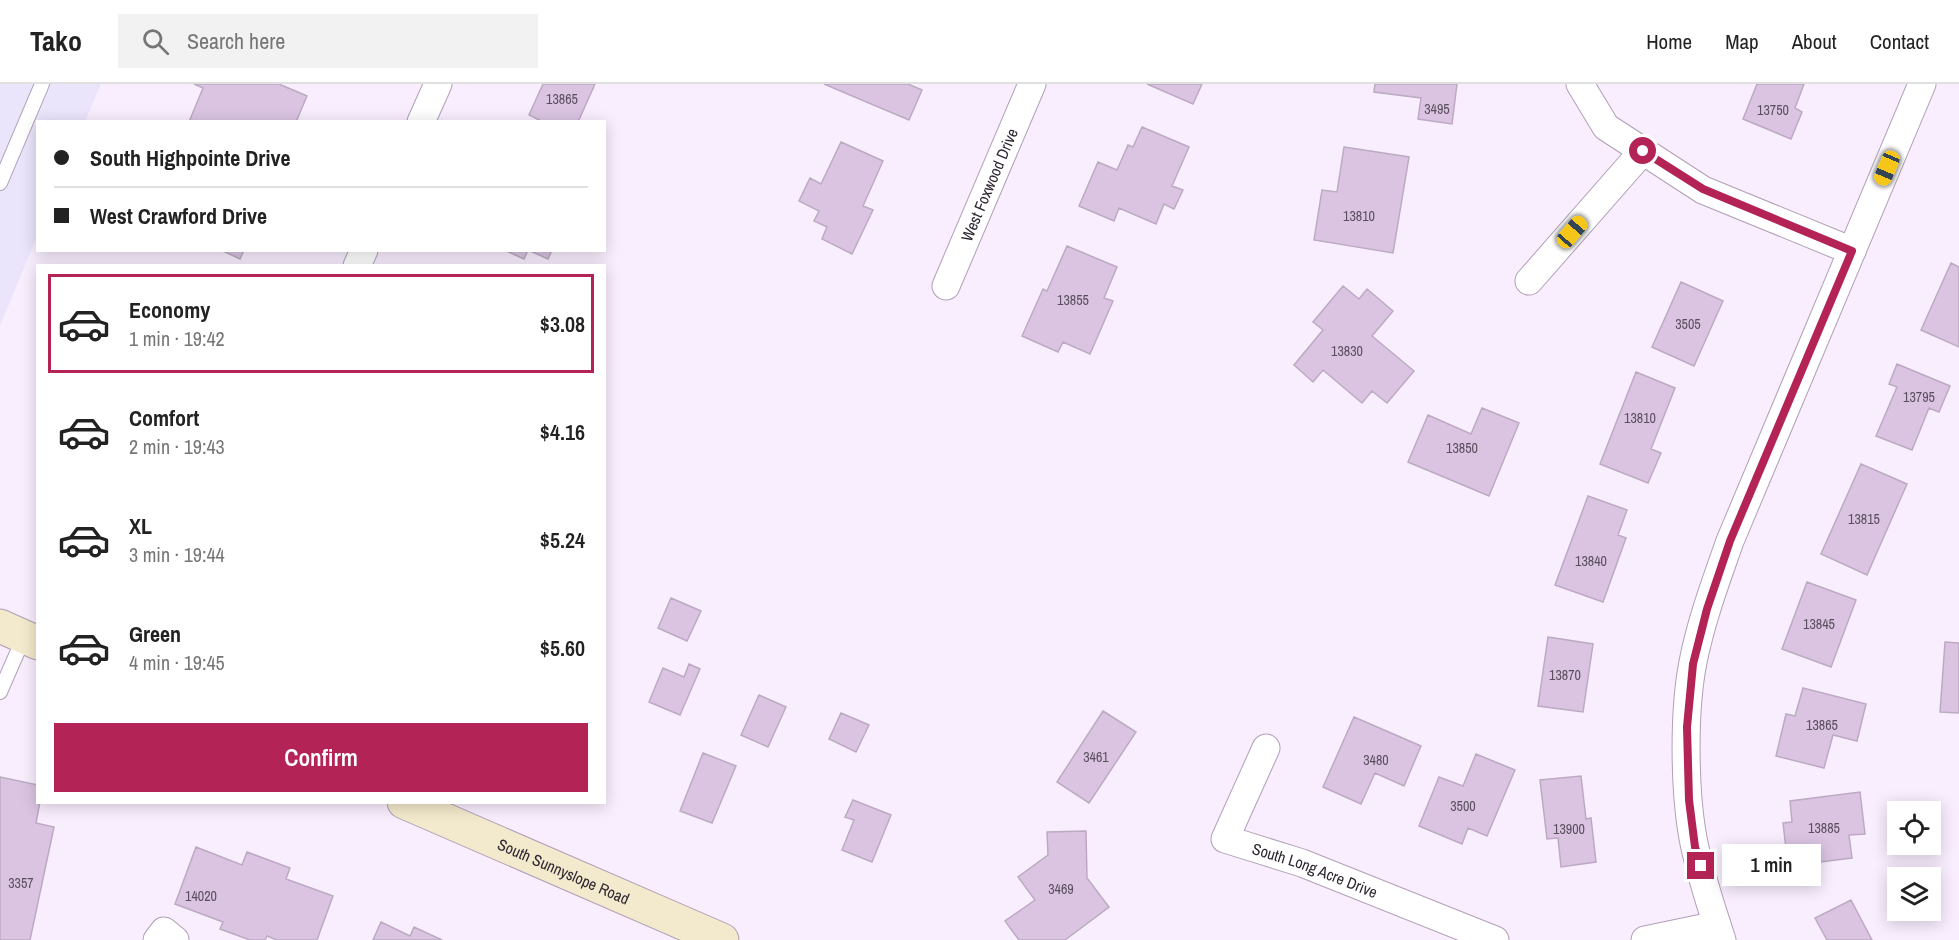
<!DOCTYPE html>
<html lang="en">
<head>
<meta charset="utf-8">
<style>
  body { margin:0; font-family:"Archivo Narrow",sans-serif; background:#f2f2f2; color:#222; height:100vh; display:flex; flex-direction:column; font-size:22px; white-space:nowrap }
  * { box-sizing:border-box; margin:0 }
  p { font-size:20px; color:#767676 }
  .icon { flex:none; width:33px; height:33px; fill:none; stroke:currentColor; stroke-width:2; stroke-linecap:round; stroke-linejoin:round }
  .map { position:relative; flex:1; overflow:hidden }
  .sheet { position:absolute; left:36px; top:180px; width:570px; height:540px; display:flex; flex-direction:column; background:#fff; border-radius:0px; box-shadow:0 3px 15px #0003 }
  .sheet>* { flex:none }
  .banner { position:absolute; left:36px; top:36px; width:570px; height:132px; border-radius:0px; box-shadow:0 3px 15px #0003; display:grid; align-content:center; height:132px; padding:0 18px; background:#fff }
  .buttons { position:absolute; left:1887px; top:717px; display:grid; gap:12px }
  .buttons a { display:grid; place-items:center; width:54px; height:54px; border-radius:0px; background:#fff; box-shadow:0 3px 15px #0003; font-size:30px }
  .end { position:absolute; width:27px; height:27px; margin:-14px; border:8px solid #b32355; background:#fff; box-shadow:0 0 0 3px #fff }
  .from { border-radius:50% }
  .bubble { position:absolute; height:42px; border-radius:0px; background:#fff; box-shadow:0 3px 15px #0003; font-size:20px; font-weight:600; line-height:42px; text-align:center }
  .car { position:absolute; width:18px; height:36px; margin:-18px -9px; border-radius:8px; box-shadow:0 0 4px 2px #0007; background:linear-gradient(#f5c518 24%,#345 0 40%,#f5c518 0 76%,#345 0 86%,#f5c518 0) }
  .banner b { display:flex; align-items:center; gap:21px; height:57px; font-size:22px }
  .banner b+b { border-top:2px solid #e0e0e0 }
  .banner i { width:15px; height:15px; background:#222 }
  ul { padding:10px 0 0; list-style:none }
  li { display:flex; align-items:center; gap:18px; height:99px; margin:0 12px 9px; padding:0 6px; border:3px solid transparent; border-radius:0px }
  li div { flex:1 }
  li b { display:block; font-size:22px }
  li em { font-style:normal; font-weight:600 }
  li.current { border-color:#b32355 }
  li>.icon { width:54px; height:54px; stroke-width:1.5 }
  .cta { display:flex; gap:12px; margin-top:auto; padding:12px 18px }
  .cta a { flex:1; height:69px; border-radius:0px; background:#b32355; color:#fff; font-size:24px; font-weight:600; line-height:69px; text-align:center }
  header { display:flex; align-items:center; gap:36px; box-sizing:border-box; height:84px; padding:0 30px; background:#fff; border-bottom:2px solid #e0e0e0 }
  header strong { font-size:28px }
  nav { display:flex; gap:33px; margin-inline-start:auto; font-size:21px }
  .search { width:420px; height:54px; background:#f2f2f2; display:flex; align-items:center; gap:15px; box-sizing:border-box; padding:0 21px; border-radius:0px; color:#767676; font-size:22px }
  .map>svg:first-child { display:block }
</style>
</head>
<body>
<header>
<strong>Tako</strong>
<div class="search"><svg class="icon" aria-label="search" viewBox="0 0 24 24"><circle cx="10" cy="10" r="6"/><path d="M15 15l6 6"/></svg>Search here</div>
<nav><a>Home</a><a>Map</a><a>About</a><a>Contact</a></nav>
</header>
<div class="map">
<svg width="1959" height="856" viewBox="0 0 1959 856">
  <rect width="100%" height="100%" fill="#f9eefe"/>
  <!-- commercial -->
  <path fill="#eae5fb" d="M0 0H101L85 37 38 38 37 152 0 242Z"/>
  <!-- building -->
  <path fill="#dac4e2" stroke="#bcaac3" stroke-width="1.5" d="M194 0H279L307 12 296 38H189L203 4Z
    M543 0H595L578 38H543L529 31Z
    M824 0H908L922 6 909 36Z
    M1147 0H1202L1193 20Z
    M1375 0H1457L1452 40 1418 35 1421 14 1374 8Z
    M1757 0H1804L1795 24 1802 28 1791 55 1743 35Z
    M1142 43 1189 63 1172 102 1183 106 1174 125 1164 120 1156 140 1119 124 1114 137 1079 122 1098 78 1117 86 1128 61 1133 63Z
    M841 58 883 77 863 122 873 126 852 170 822 155 827 143 814 137 819 127 799 117 810 94 821 100Z
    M1344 63 1409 73 1393 169 1314 156 1322 106 1337 108Z
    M1067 162 1117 183 1104 214 1113 217 1090 270 1063 258 1058 268 1022 252 1043 205 1047 207Z
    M221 166H244L240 175Z
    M504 166H528L524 175Z
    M528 166H552L548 175Z
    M1951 179 1959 183V263L1921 246Z
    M1681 198 1723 217 1694 282 1652 263Z
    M1343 202 1359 215 1367 205 1393 227 1372 252 1414 287 1387 319 1372 307 1362 319 1323 286 1313 298 1294 281 1323 246 1313 238Z
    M1897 280 1950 302 1939 328 1929 324 1912 366 1876 352 1897 303 1889 300Z
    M1636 288 1675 304 1651 365 1661 369 1648 399 1600 380Z
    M1482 324 1519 339 1489 412 1408 378 1428 331 1471 350Z
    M1861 380 1907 400 1867 491 1821 470Z
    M1588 412 1627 426 1618 451 1626 454 1603 518 1555 501Z
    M1807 498 1856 516 1831 583 1782 565Z
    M671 514 701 527 687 557 658 544Z
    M1548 553 1593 560 1583 628 1538 622Z
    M1945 558 1959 559V629L1940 628Z
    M689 580 700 585 680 631 649 618 663 584 684 593Z
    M1803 604 1866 620 1857 657 1833 651 1824 684 1776 672 1786 630 1795 632Z
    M759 611 786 623 768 663 741 651Z
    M1103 627 1136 648 1089 719 1057 698Z
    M841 629 869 641 856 668 829 655Z
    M1354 633 1421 662 1404 702 1375 689 1361 720 1323 703Z
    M703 669 736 682 712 739 680 727Z
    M1476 670 1515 686 1487 752 1468 744 1462 760 1419 742 1439 693 1463 702Z
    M1581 692 1586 735 1591 734 1596 778 1561 783 1558 754 1547 755 1540 696Z
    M0 693 38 701V718H40L36 739 54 743 30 856H0Z
    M1860 708 1865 750 1849 751 1852 774 1788 782 1783 739 1792 738 1790 717Z
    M853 716 891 731 872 778 842 766 854 736 845 733Z
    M1086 747 1087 794 1109 823 1065 856H1019L1005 837 1035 816 1018 793 1048 771 1047 748Z
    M196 763 242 781 247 768 290 784 286 795 333 812 317 856H277L267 852 265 856H250L220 845 223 838 175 820Z
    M1851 816 1872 856H1827L1815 834Z
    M381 838 410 852 414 843 442 856H373Z"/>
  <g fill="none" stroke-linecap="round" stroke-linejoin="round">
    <defs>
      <path id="lane" d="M0 99 42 0
        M0 608 24 553"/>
      <g id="street">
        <path d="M1580 0 1606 43 1703 106 1852 167"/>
        <path d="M421 38 438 0"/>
        <path d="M357 182 364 166"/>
        <path d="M1529 197 1643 67"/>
        <path id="s1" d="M946 202 1032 0"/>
        <path id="s2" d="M1266 664 1225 755 1302 779 1495 856"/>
        <path d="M157 856 164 847 175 856"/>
        <path d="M1645 856 1717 841"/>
        <path d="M1722 856C1712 826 1702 795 1695 764 1684 714 1683 629 1693 578 1701 537 1716 497 1730 457L1922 0"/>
      </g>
      <g id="secondary">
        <path d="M0 542 38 559"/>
        <path id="s3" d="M404 718 722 856"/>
      </g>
    </defs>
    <!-- lane casing -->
    <use href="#lane" stroke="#b19fb8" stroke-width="16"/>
    <!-- street casing -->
    <use href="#street" stroke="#b19fb8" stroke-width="29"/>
    <!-- secondary casing -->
    <use href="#secondary" stroke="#b19fb8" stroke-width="35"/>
    <!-- lane -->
    <use href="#lane" stroke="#fff" stroke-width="14"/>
    <!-- street -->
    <use href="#street" stroke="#fff" stroke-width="27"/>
    <!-- secondary -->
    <use href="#secondary" stroke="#f3e9cc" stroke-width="33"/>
  </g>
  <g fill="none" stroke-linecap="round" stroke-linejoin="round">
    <!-- route -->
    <path stroke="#b32355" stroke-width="8" d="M1643 67 1703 105 1852 167 1730 457 1707 525 1693 580 1687 643 1689 716 1695 763 1701 782"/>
  </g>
  <g text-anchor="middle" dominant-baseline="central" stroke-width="5" stroke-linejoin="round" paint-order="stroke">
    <!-- number labels -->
    <g font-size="14" fill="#5a4f5e">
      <text x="562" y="15">13865</text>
      <text x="1437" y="25">3495</text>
      <text x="1773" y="26">13750</text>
      <text x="1359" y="132">13810</text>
      <text x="1073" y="216">13855</text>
      <text x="1688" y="240">3505</text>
      <text x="1347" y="267">13830</text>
      <text x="1919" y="313">13795</text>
      <text x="1640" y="334">13810</text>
      <text x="1462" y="364">13850</text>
      <text x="1864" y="435">13815</text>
      <text x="1591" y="477">13840</text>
      <text x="1819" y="540">13845</text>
      <text x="1565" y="591">13870</text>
      <text x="1822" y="641">13865</text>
      <text x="1096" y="673">3461</text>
      <text x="1376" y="676">3480</text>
      <text x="1463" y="722">3500</text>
      <text x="1824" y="744">13885</text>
      <text x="1569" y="745">13900</text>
      <text x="21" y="799">3357</text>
      <text x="1061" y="805">3469</text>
      <text x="201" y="812">14020</text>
    </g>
    <!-- street labels -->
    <g font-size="16" fill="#2f2832" stroke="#fff">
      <text stroke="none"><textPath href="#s1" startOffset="110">West Foxwood Drive</textPath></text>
      <text stroke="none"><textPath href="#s2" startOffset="195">South Long Acre Drive</textPath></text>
      <text stroke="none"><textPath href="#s3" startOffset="174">South Sunnyslope Road</textPath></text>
    </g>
  </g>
</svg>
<div class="buttons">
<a><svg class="icon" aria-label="locate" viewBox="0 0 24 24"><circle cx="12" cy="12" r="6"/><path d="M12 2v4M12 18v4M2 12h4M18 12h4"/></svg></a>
<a><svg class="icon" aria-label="layers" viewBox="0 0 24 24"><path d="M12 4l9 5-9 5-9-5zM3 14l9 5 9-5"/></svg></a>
</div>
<i class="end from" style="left:1643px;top:67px"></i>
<i class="end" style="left:1701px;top:782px"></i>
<div class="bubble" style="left:1722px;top:760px;width:99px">1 min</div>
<i class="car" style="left:1887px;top:84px;rotate:203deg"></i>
<i class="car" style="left:1572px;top:148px;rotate:41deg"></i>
<div class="banner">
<b><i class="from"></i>South Highpointe Drive</b>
<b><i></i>West Crawford Drive</b>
</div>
<section class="sheet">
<ul>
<li class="current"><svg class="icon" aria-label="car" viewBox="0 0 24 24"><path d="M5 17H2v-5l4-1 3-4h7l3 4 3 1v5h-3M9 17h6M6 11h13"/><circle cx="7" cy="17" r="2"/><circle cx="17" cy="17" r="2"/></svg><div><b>Economy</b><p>1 min · 19:42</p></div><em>$3.08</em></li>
<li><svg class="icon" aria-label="car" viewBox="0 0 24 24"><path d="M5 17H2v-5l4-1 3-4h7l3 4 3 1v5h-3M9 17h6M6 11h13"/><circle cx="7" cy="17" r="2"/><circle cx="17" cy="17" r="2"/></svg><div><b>Comfort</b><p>2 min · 19:43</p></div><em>$4.16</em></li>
<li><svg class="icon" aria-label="car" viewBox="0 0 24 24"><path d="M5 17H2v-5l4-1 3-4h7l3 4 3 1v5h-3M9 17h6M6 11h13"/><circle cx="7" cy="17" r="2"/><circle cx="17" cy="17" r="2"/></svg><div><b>XL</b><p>3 min · 19:44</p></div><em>$5.24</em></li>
<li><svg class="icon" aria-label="car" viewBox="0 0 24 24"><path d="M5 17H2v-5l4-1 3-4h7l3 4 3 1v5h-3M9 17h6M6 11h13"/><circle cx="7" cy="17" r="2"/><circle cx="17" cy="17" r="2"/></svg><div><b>Green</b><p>4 min · 19:45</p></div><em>$5.60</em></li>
</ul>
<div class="cta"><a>Confirm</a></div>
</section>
</div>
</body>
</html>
